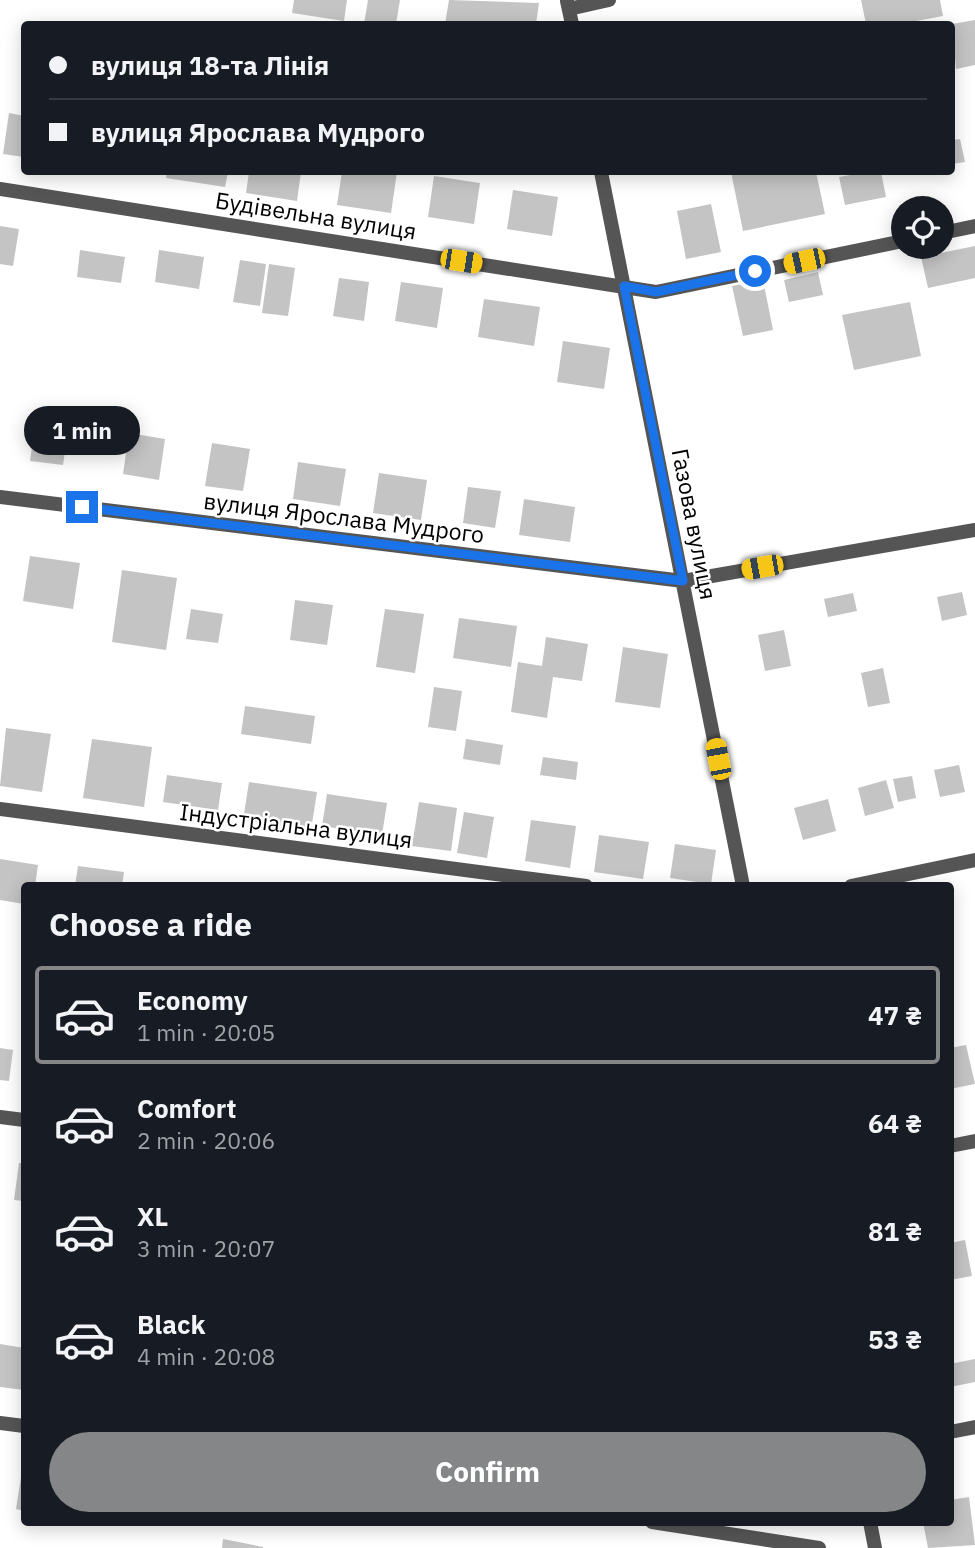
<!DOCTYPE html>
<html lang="en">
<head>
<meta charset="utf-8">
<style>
  body { margin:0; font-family:"IBM Plex Sans",sans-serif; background:#20242c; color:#f1f3f6; height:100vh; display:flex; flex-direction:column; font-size:26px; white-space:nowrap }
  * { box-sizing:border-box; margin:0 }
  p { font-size:23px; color:#9ea1a6 }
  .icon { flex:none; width:38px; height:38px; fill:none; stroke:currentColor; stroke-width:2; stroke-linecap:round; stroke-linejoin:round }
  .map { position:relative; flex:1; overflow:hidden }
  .side { position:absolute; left:21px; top:882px; width:933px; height:644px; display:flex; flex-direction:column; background:#171b24; border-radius:7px; box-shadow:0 4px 18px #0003 }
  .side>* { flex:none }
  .top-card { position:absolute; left:21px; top:21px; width:934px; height:154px; border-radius:7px; box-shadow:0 4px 18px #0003; display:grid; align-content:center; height:154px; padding:0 28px; background:#171b24 }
  .controls { position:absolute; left:891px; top:196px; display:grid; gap:14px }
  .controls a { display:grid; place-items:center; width:63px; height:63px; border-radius:50%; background:#171b24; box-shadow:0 4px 18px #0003; font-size:35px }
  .end { position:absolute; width:32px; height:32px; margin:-16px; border:9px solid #1a73e8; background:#fff; box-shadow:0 0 0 4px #fff }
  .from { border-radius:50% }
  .bubble { position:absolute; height:49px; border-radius:24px; background:#171b24; box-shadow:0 4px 18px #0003; font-size:23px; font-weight:800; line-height:49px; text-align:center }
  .car { position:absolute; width:21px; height:42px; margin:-21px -10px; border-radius:9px; box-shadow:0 0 5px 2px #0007; background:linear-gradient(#f5c518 24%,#345 0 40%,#f5c518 0 76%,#345 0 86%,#f5c518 0) }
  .top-card b { display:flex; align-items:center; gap:24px; height:66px; font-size:26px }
  .top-card b+b { border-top:2px solid #363941 }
  .top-card i { width:18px; height:18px; background:#f1f3f6 }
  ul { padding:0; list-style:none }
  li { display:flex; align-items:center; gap:21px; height:98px; margin:0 14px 10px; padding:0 14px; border:4px solid transparent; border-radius:7px }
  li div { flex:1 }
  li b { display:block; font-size:26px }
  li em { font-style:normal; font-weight:800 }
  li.on { border-color:#858687 }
  li>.icon { width:63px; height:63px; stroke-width:1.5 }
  h2 { padding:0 28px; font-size:32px; line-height:84px }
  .button { display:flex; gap:14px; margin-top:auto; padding:14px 28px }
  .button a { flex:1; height:80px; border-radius:42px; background:#858687; color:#fff; font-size:28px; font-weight:800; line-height:80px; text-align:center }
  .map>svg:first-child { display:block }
</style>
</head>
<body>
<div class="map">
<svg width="975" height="1548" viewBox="0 0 975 1548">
  <rect width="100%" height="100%" fill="#fff"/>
  <!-- building -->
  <path fill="#c4c4c4" d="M294 0H347L344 21 292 13Z
    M368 0H400L396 24H364Z
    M449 0 539 3 536 24H445Z
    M861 0H940L943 16 901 24H866Z
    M975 20V65L956 69 952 24Z
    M9 113 24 116V157L3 154Z
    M960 139 965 162 952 164V140Z
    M167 172H228L225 187 166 178Z
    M249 172H301L297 201 246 193Z
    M342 172H397L391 213 337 205Z
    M731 172H816L825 214 743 231Z
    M867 172H881L886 197 845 205 839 177Z
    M434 176 480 183 474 224 428 217Z
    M513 190 558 197 552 236 507 229Z
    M711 204 721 252 686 259 677 211Z
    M0 226 19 229 13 266 0 264Z
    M975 246V278L928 288 921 257Z
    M80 250 125 257 121 283 77 277Z
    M159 250 204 257 199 289 155 282Z
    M240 260 266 264 260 306 233 302Z
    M269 264 295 268 288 316 262 313Z
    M818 272 823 295 789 302 784 280Z
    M339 278 369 282 364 321 333 316Z
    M763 280 773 330 743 336 732 286Z
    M401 282 443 288 437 328 395 321Z
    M484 299 540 307 534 346 478 337Z
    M910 302 921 356 854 370 842 315Z
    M563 341 610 348 604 389 557 382Z
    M36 419 69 424 63 465 30 461Z
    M129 433 165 439 159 480 123 474Z
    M212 443 250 449 243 491 205 486Z
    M298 462 346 469 340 506 293 499Z
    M379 473 427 480 421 520 373 513Z
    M468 487 501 491 495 528 463 523Z
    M524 499 575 507 570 542 519 535Z
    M30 556 80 563 73 609 23 601Z
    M122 570 177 578 166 650 112 642Z
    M962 592 967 615 942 621 937 597Z
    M853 593 857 611 828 617 824 599Z
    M295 600 333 605 327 645 290 640Z
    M191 609 223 614 218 643 186 639Z
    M385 609 424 614 415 673 376 667Z
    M459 618 517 626 511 667 453 658Z
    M784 630 791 666 765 671 758 635Z
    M546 637 588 644 582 681 553 677 547 718 511 712 518 662 542 666Z
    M623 647 668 654 660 708 615 702Z
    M883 668 890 703 868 707 861 673Z
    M434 687 462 691 456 731 428 727Z
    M245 706 315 716 311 744 241 734Z
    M6 728 51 734 42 792 0 786Z
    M92 739 152 747 144 807 83 798Z
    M466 739 503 745 500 765 463 759Z
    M543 757 578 762 576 780 540 775Z
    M959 765 965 792 940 797 934 770Z
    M167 775 222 783 218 810 163 802Z
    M912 776 916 798 898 802 893 779Z
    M886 780 894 808 865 816 858 788Z
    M249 782 317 792 311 830 243 820Z
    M327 794 387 803 382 835 322 826Z
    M828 799 836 831 803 840 794 808Z
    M419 802 457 808 451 851 412 846Z
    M464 812 494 817 487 858 457 853Z
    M531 820 576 826 570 868 525 861Z
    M599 835 649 842 643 879 594 872Z
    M675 844 716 850 711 884 670 878Z
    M0 859 38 865 35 886H24V904L0 900Z
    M78 866 124 872 122 886H75Z
    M966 1045 975 1084 950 1089V1048Z
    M0 1048 13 1050 9 1081 0 1080Z
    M19 1163H24V1201L14 1200Z
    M965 1240 972 1276 950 1280V1243Z
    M0 1344 24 1348V1390L0 1387Z
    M975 1359V1382L950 1387V1364Z
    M23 1465H24V1511L16 1509Z
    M969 1497 975 1545 928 1548 923 1522H950V1500Z
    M223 1539 263 1547V1548H222Z"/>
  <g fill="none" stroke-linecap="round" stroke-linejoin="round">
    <!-- street -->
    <path stroke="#555" stroke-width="14" d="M567 1 572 24
      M569 9 609 0
      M601 172 743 886
      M0 189 656 292 903 241
      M942 233 975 226
      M0 497 683 581 975 530
      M0 809 586 886
      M851 886 975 860
      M0 1117 24 1120
      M950 1146 975 1141
      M0 1423 24 1426
      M950 1432 975 1427
      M652 1522 819 1548
      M870 1522 875 1548"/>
  </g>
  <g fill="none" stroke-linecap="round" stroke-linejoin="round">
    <!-- route -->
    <path stroke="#1a73e8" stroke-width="9" d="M82 507 683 581 624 286 656 292 755 271"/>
  </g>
  <g text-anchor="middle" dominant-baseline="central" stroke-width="5" stroke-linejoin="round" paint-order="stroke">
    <!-- street labels -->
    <g font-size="23" fill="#000" stroke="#fff">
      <text transform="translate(316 215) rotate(9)">Будівельна вулиця</text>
      <text transform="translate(344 517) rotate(7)">вулиця Ярослава Мудрого</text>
      <text transform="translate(695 524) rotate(79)">Газова вулиця</text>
      <text transform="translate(296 825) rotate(7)">Індустріальна вулиця</text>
    </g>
  </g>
</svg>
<div class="controls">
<a><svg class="icon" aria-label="locate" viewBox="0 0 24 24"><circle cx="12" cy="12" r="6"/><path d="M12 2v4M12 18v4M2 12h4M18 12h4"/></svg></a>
</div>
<i class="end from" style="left:755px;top:271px"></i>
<i class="end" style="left:82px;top:507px"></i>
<div class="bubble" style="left:24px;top:406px;width:116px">1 min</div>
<i class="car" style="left:461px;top:261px;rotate:99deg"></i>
<i class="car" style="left:804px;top:261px;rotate:258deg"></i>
<i class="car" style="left:762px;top:567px;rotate:260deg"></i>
<i class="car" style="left:718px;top:759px;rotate:349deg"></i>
<div class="top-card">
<b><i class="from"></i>вулиця 18-та Лінія</b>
<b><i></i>вулиця Ярослава Мудрого</b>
</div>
<section class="side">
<h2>Choose a ride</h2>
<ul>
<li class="on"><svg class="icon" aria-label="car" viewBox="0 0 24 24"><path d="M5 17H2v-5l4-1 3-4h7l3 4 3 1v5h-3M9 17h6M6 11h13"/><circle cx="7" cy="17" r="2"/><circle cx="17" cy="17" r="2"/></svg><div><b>Economy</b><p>1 min · 20:05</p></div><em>47 ₴</em></li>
<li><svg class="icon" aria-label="car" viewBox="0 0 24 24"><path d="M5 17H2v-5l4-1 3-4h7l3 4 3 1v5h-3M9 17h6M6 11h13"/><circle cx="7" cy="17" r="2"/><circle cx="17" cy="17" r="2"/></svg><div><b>Comfort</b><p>2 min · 20:06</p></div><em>64 ₴</em></li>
<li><svg class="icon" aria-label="car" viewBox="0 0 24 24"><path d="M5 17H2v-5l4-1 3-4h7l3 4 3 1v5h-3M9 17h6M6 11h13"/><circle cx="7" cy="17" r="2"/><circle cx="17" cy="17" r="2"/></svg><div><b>XL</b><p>3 min · 20:07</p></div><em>81 ₴</em></li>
<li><svg class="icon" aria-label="car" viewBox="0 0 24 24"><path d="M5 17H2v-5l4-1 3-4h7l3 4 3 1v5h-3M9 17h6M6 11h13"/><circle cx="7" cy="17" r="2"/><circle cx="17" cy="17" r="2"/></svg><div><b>Black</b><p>4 min · 20:08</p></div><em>53 ₴</em></li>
</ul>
<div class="button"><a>Confirm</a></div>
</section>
</div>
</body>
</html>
